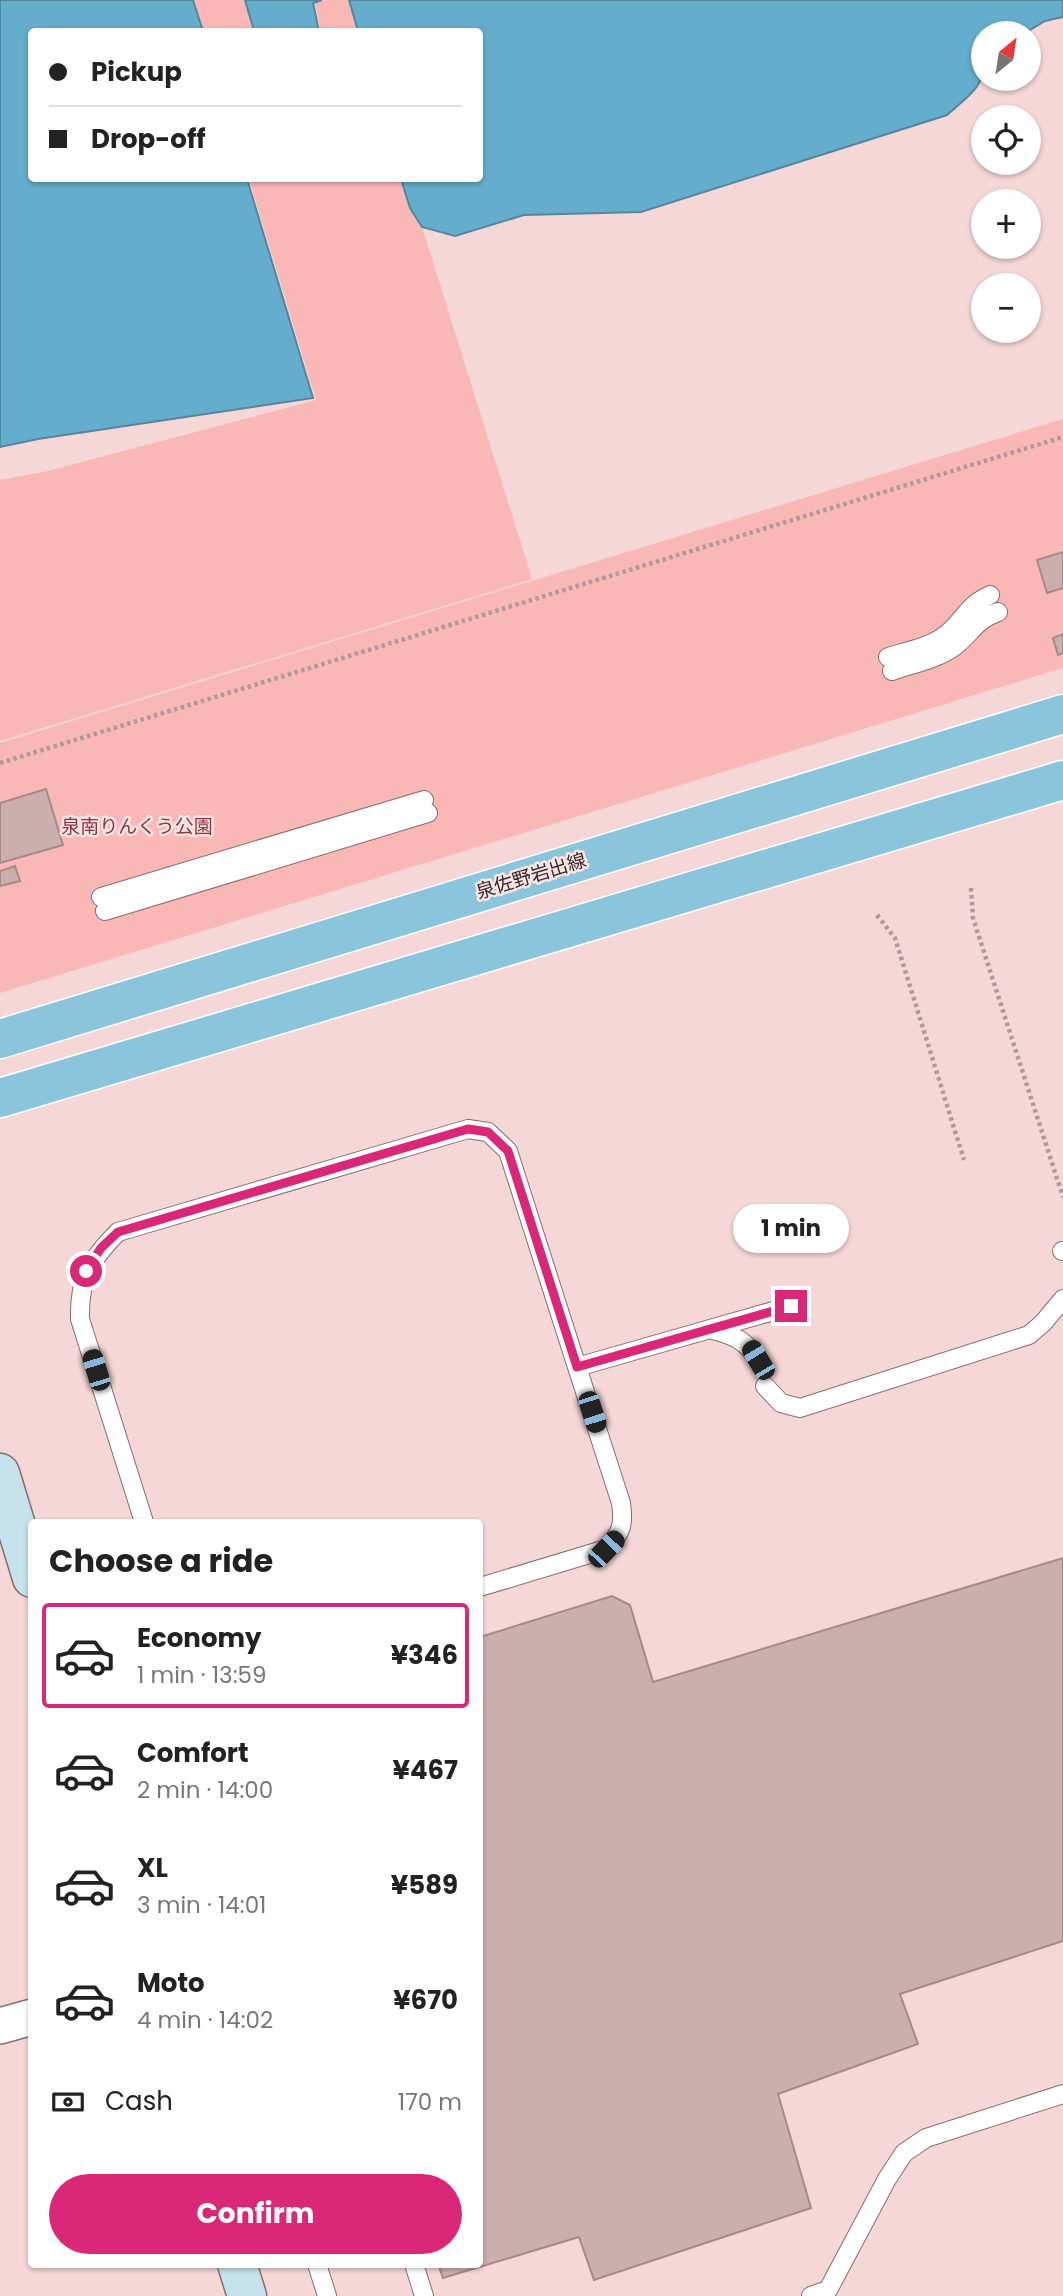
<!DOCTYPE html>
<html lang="en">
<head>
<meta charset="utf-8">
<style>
  body { margin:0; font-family:Poppins,"Noto Sans JP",sans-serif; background:#f2f2f2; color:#222; height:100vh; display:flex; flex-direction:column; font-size:26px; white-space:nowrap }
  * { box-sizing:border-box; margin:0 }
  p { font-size:23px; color:#767676 }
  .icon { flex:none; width:38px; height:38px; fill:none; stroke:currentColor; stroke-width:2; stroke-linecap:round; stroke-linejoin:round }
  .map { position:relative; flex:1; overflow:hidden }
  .side { position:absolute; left:28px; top:1519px; width:455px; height:749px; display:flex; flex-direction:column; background:#fff; border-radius:7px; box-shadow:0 2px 5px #0004 }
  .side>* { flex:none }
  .guide { position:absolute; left:28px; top:28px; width:455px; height:154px; border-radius:7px; box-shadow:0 2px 5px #0004; display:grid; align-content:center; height:154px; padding:0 21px; background:#fff }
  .needle { width:46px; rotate:30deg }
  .tools { position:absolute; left:971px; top:21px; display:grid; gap:14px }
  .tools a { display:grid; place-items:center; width:70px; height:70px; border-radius:50%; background:#fff; box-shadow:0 2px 5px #0004; font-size:35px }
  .end { position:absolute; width:32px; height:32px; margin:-16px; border:9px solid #db2777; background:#fff; box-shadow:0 0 0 4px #fff }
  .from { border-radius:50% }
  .bubble { position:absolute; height:49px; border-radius:24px; background:#fff; box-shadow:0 2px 5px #0004; font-size:23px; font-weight:700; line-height:49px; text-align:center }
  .car { position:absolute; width:21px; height:42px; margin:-21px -10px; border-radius:9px; box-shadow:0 0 5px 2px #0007; background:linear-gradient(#222 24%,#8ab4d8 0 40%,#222 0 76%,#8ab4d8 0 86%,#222 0) }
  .guide b { display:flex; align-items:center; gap:24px; height:66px; font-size:26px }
  .guide b+b { border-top:2px solid #e0e0e0 }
  .guide i { width:18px; height:18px; background:#222 }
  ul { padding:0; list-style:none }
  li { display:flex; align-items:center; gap:21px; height:105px; margin:0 14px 10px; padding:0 7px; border:4px solid transparent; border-radius:7px }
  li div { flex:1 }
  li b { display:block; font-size:26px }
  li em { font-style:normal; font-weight:700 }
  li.current { border-color:#db2777 }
  li>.icon { width:63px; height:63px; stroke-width:1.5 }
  h2 { padding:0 21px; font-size:32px; line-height:84px }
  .pay { display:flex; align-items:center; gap:18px; height:77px; padding:0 21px; font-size:26px }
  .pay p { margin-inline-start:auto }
  .cta { display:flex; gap:14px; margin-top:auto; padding:14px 21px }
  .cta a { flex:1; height:80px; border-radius:42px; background:#db2777; color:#fff; font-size:28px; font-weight:700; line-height:80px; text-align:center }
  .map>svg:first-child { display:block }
</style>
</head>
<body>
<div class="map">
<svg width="1063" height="2296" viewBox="0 0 1063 2296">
  <rect width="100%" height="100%" fill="#f4d7d6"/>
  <!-- green -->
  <path fill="#f9b7b6" d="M194 0H244L253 31H204Z
    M327 0H348L357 31H321L315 3Z
    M249 179H400L409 209 422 227 532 579 0 741V480L44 472 316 400Z
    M1063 419V668L0 993V743Z"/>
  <!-- water -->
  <path fill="#64adcc" stroke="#56869b" stroke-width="2" d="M0 0H193L203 31 32 32V178L247 179 313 398 38 439 0 447Z
    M245 0H322L313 3 319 31H254Z
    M349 0H1063V17L1045 21 1025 33H984C984 85 986 81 947 115L641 212 524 215 455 236 422 227 410 208 401 179 480 178V32L358 31Z"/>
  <!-- building -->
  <path fill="#cbaeae" stroke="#a58a8a" stroke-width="2" d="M1063 552V588L1047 593 1037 560Z
    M1063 634V653L1058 655 1053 638Z
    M46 789 63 845 0 863V803Z
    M15 866 20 881 0 886V871Z
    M1063 1558V1941L900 1994 918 2044 778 2094 811 2208 594 2280 579 2237 443 2278 438 2264H480V1637L612 1596 630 1605 653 1682Z"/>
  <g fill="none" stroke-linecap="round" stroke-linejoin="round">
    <defs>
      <path id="lane" d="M888 657C908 651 934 646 949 632 966 617 967 606 990 595
        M892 671C912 664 938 659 955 646 972 633 975 620 998 612
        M101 897 424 800
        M105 911 428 813
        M1062 1251H1063
        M713 1330C733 1335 747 1341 758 1360
        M765 1386 781 1403 800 1408 1029 1335 1043 1323 1063 1299
        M144 1522 80 1319C79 1278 90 1260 118 1232L468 1129 488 1132 508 1151 577 1367
        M480 1587 606 1549C622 1532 624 1525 621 1503L577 1367 791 1306
        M317 2264 327 2296
        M414 2264 424 2296
        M811 2296 828 2290 887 2179 904 2153 926 2138 1063 2094"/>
      <path id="street" d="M0 2026 32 2017"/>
      <path id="secondary" d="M0 1473 32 1578
        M237 2264 247 2296"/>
      <path id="primary" d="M0 1039 1063 714
        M0 1098 1063 780"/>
    </defs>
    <!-- lane casing -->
    <use href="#lane" stroke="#876d6d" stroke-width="20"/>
    <!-- street casing -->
    <use href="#street" stroke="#876d6d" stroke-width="38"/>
    <!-- secondary casing -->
    <use href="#secondary" stroke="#876d6d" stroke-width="41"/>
    <!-- primary casing -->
    <use href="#primary" stroke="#fff" stroke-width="41"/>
    <!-- path -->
    <path stroke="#b09998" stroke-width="4.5" stroke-dasharray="3.5 3.5" stroke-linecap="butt" d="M0 763 1063 437
      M971 888 973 918 1063 1197
      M877 915 895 938 964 1160"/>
    <!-- lane -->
    <use href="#lane" stroke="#fff" stroke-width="18"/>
    <!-- street -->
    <use href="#street" stroke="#fff" stroke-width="35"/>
    <!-- secondary -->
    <use href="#secondary" stroke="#c5e2ed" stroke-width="38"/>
    <!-- primary -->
    <use href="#primary" stroke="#8bc5db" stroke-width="38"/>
  </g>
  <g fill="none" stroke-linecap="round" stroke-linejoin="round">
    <!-- route -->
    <path stroke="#db2777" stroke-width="9" d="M86 1271 101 1248 118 1232 468 1129 488 1132 508 1151 577 1367 791 1306"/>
  </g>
  <g text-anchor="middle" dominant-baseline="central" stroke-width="5" stroke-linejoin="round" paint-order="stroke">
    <!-- park labels -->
    <g font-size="19" fill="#8b363b" stroke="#fde5e5">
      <text x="137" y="826">泉南りんくう公園</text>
    </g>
    <!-- street labels -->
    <g font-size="19" fill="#352a2a" stroke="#fde5e5">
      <text transform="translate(531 876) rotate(-17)">泉佐野岩出線</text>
    </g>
  </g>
</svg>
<div class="tools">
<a><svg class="needle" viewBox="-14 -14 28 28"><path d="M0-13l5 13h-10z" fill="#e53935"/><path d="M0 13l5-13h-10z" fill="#767676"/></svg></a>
<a><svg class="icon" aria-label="locate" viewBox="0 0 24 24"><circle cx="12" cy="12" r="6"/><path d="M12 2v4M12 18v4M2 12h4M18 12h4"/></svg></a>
<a>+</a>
<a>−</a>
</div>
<i class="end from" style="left:86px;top:1271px"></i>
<i class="end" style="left:791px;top:1306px"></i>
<div class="bubble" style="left:733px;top:1204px;width:116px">1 min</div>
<i class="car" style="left:758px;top:1360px;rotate:329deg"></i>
<i class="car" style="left:96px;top:1370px;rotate:343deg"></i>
<i class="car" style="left:592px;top:1412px;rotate:162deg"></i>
<i class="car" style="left:606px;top:1549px;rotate:44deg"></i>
<div class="guide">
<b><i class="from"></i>Pickup</b>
<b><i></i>Drop-off</b>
</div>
<section class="side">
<h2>Choose a ride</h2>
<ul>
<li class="current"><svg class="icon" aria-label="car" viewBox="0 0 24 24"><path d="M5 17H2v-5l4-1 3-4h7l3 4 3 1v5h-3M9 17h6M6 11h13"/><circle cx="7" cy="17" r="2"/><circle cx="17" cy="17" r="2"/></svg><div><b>Economy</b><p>1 min · 13:59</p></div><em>¥346</em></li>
<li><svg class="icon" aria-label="car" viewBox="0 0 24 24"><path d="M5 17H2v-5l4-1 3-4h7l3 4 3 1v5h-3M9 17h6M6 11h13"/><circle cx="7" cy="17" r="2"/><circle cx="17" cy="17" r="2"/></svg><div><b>Comfort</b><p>2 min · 14:00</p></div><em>¥467</em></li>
<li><svg class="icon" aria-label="car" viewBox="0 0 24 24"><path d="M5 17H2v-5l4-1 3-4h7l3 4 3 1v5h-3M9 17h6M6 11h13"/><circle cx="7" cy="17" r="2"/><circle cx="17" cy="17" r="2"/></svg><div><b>XL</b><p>3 min · 14:01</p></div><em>¥589</em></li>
<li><svg class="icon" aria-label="car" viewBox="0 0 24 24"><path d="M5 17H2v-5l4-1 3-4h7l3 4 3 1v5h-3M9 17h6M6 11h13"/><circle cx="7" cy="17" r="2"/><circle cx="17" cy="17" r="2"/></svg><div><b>Moto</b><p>4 min · 14:02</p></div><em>¥670</em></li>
</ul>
<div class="pay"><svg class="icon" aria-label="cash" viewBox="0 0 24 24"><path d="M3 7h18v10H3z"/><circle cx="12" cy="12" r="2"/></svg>Cash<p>170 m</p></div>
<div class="cta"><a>Confirm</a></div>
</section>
</div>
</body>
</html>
